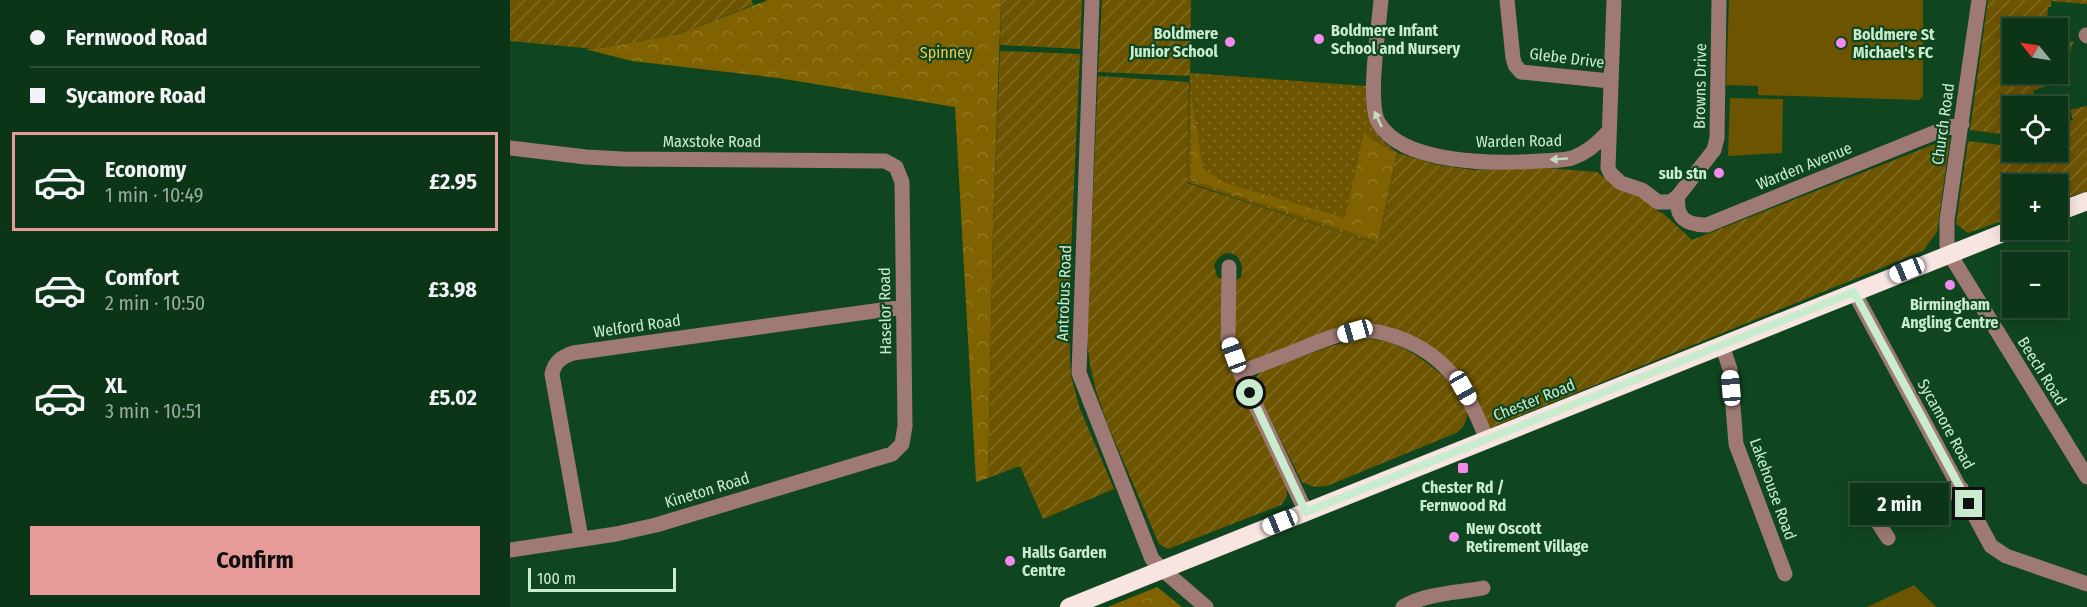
<!DOCTYPE html>
<html lang="en">
<head>
<meta charset="utf-8">
<style>
  body { margin:0; font-family:"Fira Sans Condensed",sans-serif; background:#1a3f24; color:#f1f3f6; height:100vh; display:flex; flex-direction:column; font-size:22px; white-space:nowrap }
  * { box-sizing:border-box; margin:0 }
  p { font-size:20px; color:#9aaaa1 }
  .icon { flex:none; width:33px; height:33px; fill:none; stroke:currentColor; stroke-width:2; stroke-linecap:round; stroke-linejoin:round }
  .map { position:relative; flex:1; overflow:hidden }
  .sheet { display:flex; flex-direction:column; background:#0c3417; width:510px }
  .sheet>* { flex:none }
  .hud { display:grid; align-content:center; height:132px; padding:0 30px; background:#0c3417 }
  .needle { width:39px; rotate:300deg }
  .controls { position:absolute; left:1492px; top:18px; display:grid; gap:12px }
  .controls a { display:grid; place-items:center; width:66px; height:66px; border-radius:0px; background:#0c3417; box-shadow:0 3px 15px #0003,0 0 0 2px #2c4f36; font-size:30px }
  .scale { position:absolute; left:18px; bottom:15px; width:148px; box-sizing:border-box; padding-left:6px; border:3px solid #caecce; border-top:0; font-size:16px; line-height:21px; white-space:nowrap; color:#caecce; -webkit-text-stroke:4px #10461f; paint-order:stroke }
  .end { position:absolute; width:27px; height:27px; margin:-14px; border:8px solid #caecce; background:#111; box-shadow:0 0 0 3px #111 }
  .from { border-radius:50% }
  .bubble { position:absolute; height:42px; border-radius:0px; background:#0c3417; box-shadow:0 3px 15px #0003,0 0 0 2px #2c4f36; font-size:20px; font-weight:700; line-height:42px; text-align:center }
  .car { position:absolute; width:18px; height:36px; margin:-18px -9px; border-radius:8px; box-shadow:0 0 4px 2px #0007; background:linear-gradient(#fff 24%,#345 0 40%,#fff 0 76%,#345 0 86%,#fff 0) }
  .hud b { display:flex; align-items:center; gap:21px; height:57px; font-size:22px }
  .hud b+b { border-top:2px solid #2c4f36 }
  .hud i { width:15px; height:15px; background:#f1f3f6 }
  ul { padding:0; list-style:none }
  li { display:flex; align-items:center; gap:18px; height:99px; margin:0 12px 9px; padding:0 18px; border:3px solid transparent; border-radius:0px }
  li div { flex:1 }
  li b { display:block; font-size:22px }
  li em { font-style:normal; font-weight:700 }
  li.current { border-color:#e69b98 }
  li>.icon { width:54px; height:54px; stroke-width:1.5 }
  .button { display:flex; gap:12px; margin-top:auto; padding:12px 30px }
  .button a { flex:1; height:69px; border-radius:0px; background:#e69b98; color:#111; font-size:24px; font-weight:700; line-height:69px; text-align:center }
  main { display:flex; flex:1; min-height:0 }
  .map>svg:first-child { display:block }
</style>
</head>
<body>
<main>
<section class="sheet">
<div class="hud">
<b><i class="from"></i>Fernwood Road</b>
<b><i></i>Sycamore Road</b>
</div>
<ul>
<li class="current"><svg class="icon" aria-label="car" viewBox="0 0 24 24"><path d="M5 17H2v-5l4-1 3-4h7l3 4 3 1v5h-3M9 17h6M6 11h13"/><circle cx="7" cy="17" r="2"/><circle cx="17" cy="17" r="2"/></svg><div><b>Economy</b><p>1 min · 10:49</p></div><em>£2.95</em></li>
<li><svg class="icon" aria-label="car" viewBox="0 0 24 24"><path d="M5 17H2v-5l4-1 3-4h7l3 4 3 1v5h-3M9 17h6M6 11h13"/><circle cx="7" cy="17" r="2"/><circle cx="17" cy="17" r="2"/></svg><div><b>Comfort</b><p>2 min · 10:50</p></div><em>£3.98</em></li>
<li><svg class="icon" aria-label="car" viewBox="0 0 24 24"><path d="M5 17H2v-5l4-1 3-4h7l3 4 3 1v5h-3M9 17h6M6 11h13"/><circle cx="7" cy="17" r="2"/><circle cx="17" cy="17" r="2"/></svg><div><b>XL</b><p>3 min · 10:51</p></div><em>£5.02</em></li>
</ul>
<div class="button"><a>Confirm</a></div>
</section>
<div class="map">
<svg width="1577" height="607" viewBox="0 0 1577 607">
  <defs>
    <pattern id="grass-dots" width="8" height="8" patternUnits="userSpaceOnUse" patternTransform="scale(1.5)"><rect width="8" height="8" fill="#6d5401"/><path d="M2 2h.1M6 6h.1" fill="none" stroke="#806d25" stroke-width="1.8" stroke-linecap="round"/></pattern>
    <pattern id="forest-crowns" width="20" height="18" patternUnits="userSpaceOnUse" patternTransform="scale(1.5)"><rect width="20" height="18" fill="#806300"/><path d="M2 6a3 3 0 1 1 6 0M12 15a3 3 0 1 1 6 0" fill="none" stroke="#917a24"/></pattern>
    <pattern id="garden-furrows" width="10" height="10" patternUnits="userSpaceOnUse" patternTransform="scale(1.5)"><rect width="10" height="10" fill="#6d5401"/><path d="M-1 1l2-2M0 10L10 0M9 11l2-2" fill="none" stroke="#806d25"/></pattern>
  </defs>
  <rect width="100%" height="100%" fill="#10461f"/>
  <!-- grass -->
  <path fill="url(#grass-dots)" d="M680 73 856 86C855 120 860 133 888 153L869 242 866 244 677 182Z"/>
  <!-- forest -->
  <path fill="url(#forest-crowns)" d="M258 0H491L483 226 478 478 466 482 445 107 268 78 122 61 75 49H85L169 34Z
    M681 95 693 169 715 183 835 218 854 134 886 154 868 241 681 180Z
    M647 587 672 607H598Z"/>
  <!-- garden -->
  <path fill="url(#garden-furrows)" d="M0 0H242L243 5 169 34 85 49 0 41Z
    M491 0H572L570 49 490 45Z
    M592 0H681L680 76 588 72Z
    M1478 0H1577V4L1541 1V7H1538L1537 22 1541 23V28H1503V74H1541L1540 82 1537 83 1538 85 1523 91 1528 103 1537 99 1538 101 1526 106H1503V130L1491 134 1460 130Z
    M1548 39 1563 42 1564 44H1562L1556 76 1545 74H1548Z
    M490 51 570 54 559 294 560 360 561 376 570 409 604 489 533 519 510 466 478 478 483 226Z
    M588 76 679 82 677 183 866 244 869 242 888 153 928 165 963 170 1037 168 1087 172 1101 183 1139 201 1147 211 1154 214 1182 240 1440 138 1427 232 1413 251 980 428 964 392 933 355 890 330 876 326 855 322 836 325 736 362 733 361 724 333V282L731 277C737 254 714 243 704 265L707 276 713 281 710 330 714 346 777 489V496L771 505 658 549 649 544 597 423 586 391 580 365 577 340Z
    M1577 106V191L1548 201V184H1503V217L1458 233 1446 224 1458 141 1490 145 1503 140V152H1548V125L1563 120 1560 110Z
    M855 338C865 339 877 341 887 345 912 356 984 406 946 433L817 486 804 487 792 482 743 384V380L751 372 821 346Z"/>
  <!-- pitch -->
  <path fill="#6d5401" d="M1219 0H1413V96L1409 100 1248 95V86L1216 85Z
    M1220 98 1273 99 1272 153 1218 156Z
    M1404 585 1426 607H1357Z"/>
  <g fill="none" stroke-linecap="round" stroke-linejoin="round">
    <!-- minor -->
    <path stroke="#9f7973" stroke-width="15" d="M582 0 569 373 642 559 653 570 696 607
      M871 0C869 26 857 101 868 122 892 165 987 164 1030 161 1040 160 1052 161 1062 158 1077 153 1088 143 1098 132
      M997 0 1003 58 1005 65 1011 72 1100 81
      M1104 0 1098 168 1101 174 1111 183 1132 190 1148 202H1161L1168 196 1204 150 1207 138 1209 0
      M1469 0 1437 220V246L1439 253 1577 477
      M1576 35 1577 36
      M0 148 76 157 113 159 375 161 386 167 392 182 395 426 392 444 382 454 146 525 106 534 0 550
      M1168 196C1165 218 1176 225 1197 225L1436 128 1452 124
      M719 267 718 338 730 372
      M1344 292 1481 546 1496 556 1577 584
      M1212 345 1220 369 1226 444 1275 574
      M1358 507 1369 524
      M796 512 730 372C755 363 779 354 803 344 817 339 832 332 847 331 861 329 874 333 887 337 939 356 958 391 977 440
      M71 538 42 374C45 361 52 357 63 353L393 307
      M1378 538 1369 524 1393 510 1451 488
      M893 607C916 593 947 593 973 588"/>
    <!-- highway -->
    <path stroke="#f8e4e1" stroke-width="18" d="M1548 212 1577 201
      M559 607 1503 229"/>
  </g>
  <!-- one-way arrows -->
  <defs><path id="oneway-solid" d="M-6-.8H1V-3.2L6.5 0L1 3.2V.8H-6Z" transform="scale(1.5)"/></defs>
  <g fill="#c4dbc0">
    <use href="#oneway-solid" transform="translate(868 119) rotate(-115)"/>
    <use href="#oneway-solid" transform="translate(1049 159) rotate(176)"/>
  </g>
  <g fill="none" stroke-linecap="round" stroke-linejoin="round">
    <!-- route -->
    <path stroke="#caecce" stroke-width="8" d="M740 393 796 512 1344 292 1459 504"/>
  </g>
  <!-- markers -->
  <g fill="#f489f0" stroke="#10461f" stroke-width="2">
    <circle cx="809" cy="39" r="6"/>
    <circle cx="720" cy="42" r="6"/>
    <circle cx="1331" cy="43" r="6"/>
    <circle cx="1209" cy="173" r="6"/>
    <circle cx="1440" cy="285" r="6"/>
    <rect x="947" y="462" width="12" height="12" rx="3"/>
    <circle cx="944" cy="537" r="6"/>
    <circle cx="500" cy="561" r="6"/>
  </g>
  <g text-anchor="middle" dominant-baseline="central" stroke-width="4.5" stroke-linejoin="round" paint-order="stroke">
    <!-- poi labels -->
    <g font-size="16" font-weight="bold" fill="#caecce" stroke="#10461f" text-anchor="start">
      <text x="821" y="30">Boldmere Infant<tspan x="821" dy="18">School and Nursery</tspan></text>
      <text x="708" y="33" text-anchor="end">Boldmere<tspan x="708" dy="18">Junior School</tspan></text>
      <text x="1343" y="34">Boldmere St<tspan x="1343" dy="18">Michael's FC</tspan></text>
      <text x="1197" y="173" text-anchor="end">sub stn</text>
      <text x="1440" y="304" text-anchor="middle">Birmingham<tspan x="1440" dy="18">Angling Centre</tspan></text>
      <text x="953" y="487" text-anchor="middle">Chester Rd /<tspan x="953" dy="18">Fernwood Rd</tspan></text>
      <text x="956" y="528">New Oscott<tspan x="956" dy="18">Retirement Village</tspan></text>
      <text x="512" y="552">Halls Garden<tspan x="512" dy="18">Centre</tspan></text>
    </g>
    <!-- park labels -->
    <g font-size="16" fill="#eec556" stroke="#10461f">
      <text x="436" y="52">Spinney</text>
    </g>
    <!-- street labels -->
    <g font-size="16" fill="#caecce" stroke="#10461f">
      <text transform="translate(1057 58) rotate(7)">Glebe Drive</text>
      <text transform="translate(1190 86) rotate(-89)">Browns Drive</text>
      <text transform="translate(1433 124) rotate(-82)">Church Road</text>
      <text x="202" y="141">Maxstoke Road</text>
      <text transform="translate(1009 141) rotate(-1)">Warden Road</text>
      <text transform="translate(1294 166) rotate(-22)">Warden Avenue</text>
      <text transform="translate(554 293) rotate(-88)">Antrobus Road</text>
      <text transform="translate(375 311) rotate(-91)">Haselor Road</text>
      <text transform="translate(127 326) rotate(-8)">Welford Road</text>
      <text transform="translate(1532 371) rotate(58)">Beech Road</text>
      <text transform="translate(1024 400) rotate(-22)">Chester Road</text>
      <text transform="translate(1436 424) rotate(61)">Sycamore Road</text>
      <text transform="translate(1263 489) rotate(70)">Lakehouse Road</text>
      <text transform="translate(197 490) rotate(-17)">Kineton Road</text>
    </g>
  </g>
</svg>
<div class="controls">
<a><svg class="needle" viewBox="-14 -14 28 28"><path d="M0-13l5 13h-10z" fill="#e53935"/><path d="M0 13l5-13h-10z" fill="#9aaaa1"/></svg></a>
<a><svg class="icon" aria-label="locate" viewBox="0 0 24 24"><circle cx="12" cy="12" r="6"/><path d="M12 2v4M12 18v4M2 12h4M18 12h4"/></svg></a>
<a>+</a>
<a>−</a>
</div>
<div class="scale">100 m</div>
<i class="end from" style="left:740px;top:393px"></i>
<i class="end" style="left:1459px;top:504px"></i>
<div class="bubble" style="left:1340px;top:483px;width:99px">2 min</div>
<i class="car" style="left:1397px;top:270px;rotate:248deg"></i>
<i class="car" style="left:845px;top:331px;rotate:254deg"></i>
<i class="car" style="left:724px;top:355px;rotate:340deg"></i>
<i class="car" style="left:953px;top:388px;rotate:151deg"></i>
<i class="car" style="left:1221px;top:388px;rotate:355deg"></i>
<i class="car" style="left:770px;top:522px;rotate:248deg"></i>
</div>
</main>
</body>
</html>
